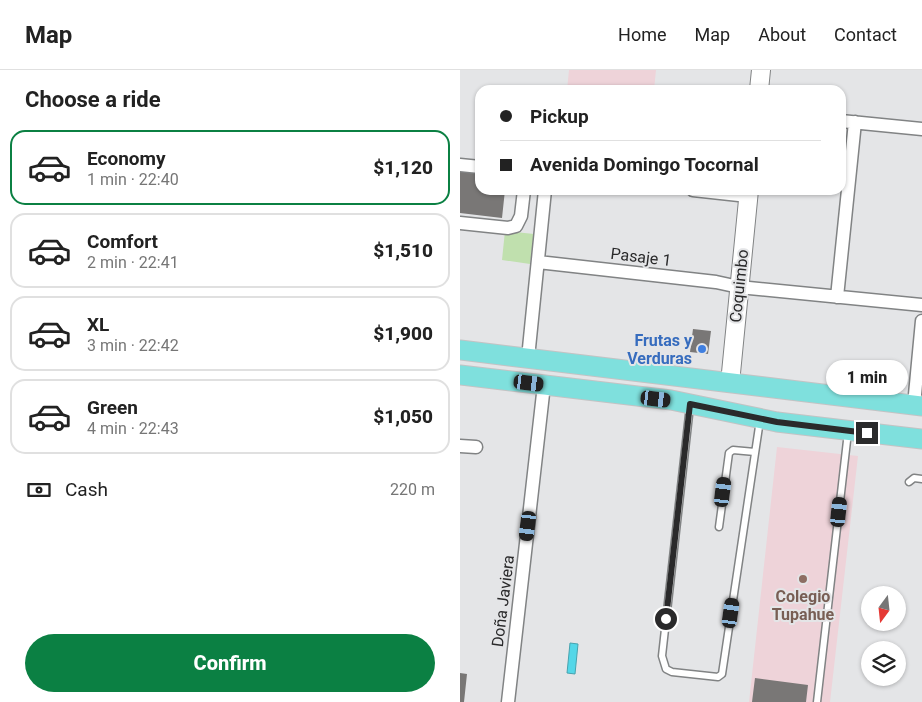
<!DOCTYPE html>
<html lang="en">
<head>
<meta charset="utf-8">
<style>
  body { margin:0; font-family:Roboto,sans-serif; background:#f2f2f2; color:#222; height:100vh; display:flex; flex-direction:column; font-size:19px; white-space:nowrap }
  * { box-sizing:border-box; margin:0 }
  p { font-size:16px; color:#767676 }
  .icon { flex:none; width:28px; height:28px; fill:none; stroke:currentColor; stroke-width:2; stroke-linecap:round; stroke-linejoin:round }
  .map { position:relative; flex:1; overflow:hidden }
  .drawer { display:flex; flex-direction:column; background:#fff; width:460px }
  .drawer>* { flex:none }
  .top-card { position:absolute; left:15px; top:15px; width:371px; height:110px; border-radius:15px; box-shadow:0 1px 4px #0004; display:grid; align-content:center; height:110px; padding:0 25px; background:#fff }
  .needle { width:32px; rotate:195deg }
  .fabs { position:absolute; left:401px; top:516px; display:grid; gap:10px }
  .fabs a { display:grid; place-items:center; width:45px; height:45px; border-radius:50%; background:#fff; box-shadow:0 1px 4px #0004; font-size:25px }
  .end { position:absolute; width:22px; height:22px; margin:-11px; border:6px solid #2a2a2b; background:#fff; box-shadow:0 0 0 2px #fff }
  .from { border-radius:50% }
  .bubble { position:absolute; height:35px; border-radius:18px; background:#fff; box-shadow:0 1px 4px #0004; font-size:16px; font-weight:800; line-height:35px; text-align:center }
  .car { position:absolute; width:15px; height:30px; margin:-15px -8px; border-radius:6px; box-shadow:0 0 4px 1px #0007; background:linear-gradient(#222 24%,#8ab4d8 0 40%,#222 0 76%,#8ab4d8 0 86%,#222 0) }
  .top-card b { display:flex; align-items:center; gap:18px; height:48px; font-size:19px }
  .top-card b+b { border-top:1px solid #e0e0e0 }
  .top-card i { width:12px; height:12px; background:#222 }
  ul { padding:0; list-style:none }
  li { display:flex; align-items:center; gap:15px; height:75px; margin:0 10px 8px; padding:0 15px; border:2px solid #e0e0e0; border-radius:15px }
  li div { flex:1 }
  li b { display:block; font-size:19px }
  li em { font-style:normal; font-weight:800 }
  li.on { border-color:#0b8043 }
  li>.icon { width:45px; height:45px; stroke-width:1.5 }
  h2 { padding:0 25px; font-size:22px; line-height:60px }
  .pay { display:flex; align-items:center; gap:12px; height:55px; padding:0 25px; font-size:19px }
  .pay p { margin-inline-start:auto }
  .action { display:flex; gap:10px; margin-top:auto; padding:10px 25px }
  .action a { flex:1; height:58px; border-radius:30px; background:#0b8043; color:#fff; font-size:20px; font-weight:800; line-height:58px; text-align:center }
  header { display:flex; align-items:center; gap:30px; box-sizing:border-box; height:70px; padding:0 25px; background:#fff; border-bottom:1px solid #e0e0e0 }
  header strong { font-size:24px }
  nav { display:flex; gap:28px; margin-inline-start:auto; font-size:18px }
  main { display:flex; flex:1; min-height:0 }
  .map>svg:first-child { display:block }
</style>
</head>
<body>
<header>
<strong>Map</strong>
<nav><a>Home</a><a>Map</a><a>About</a><a>Contact</a></nav>
</header>
<main>
<section class="drawer">
<h2>Choose a ride</h2>
<ul>
<li class="on"><svg class="icon" aria-label="car" viewBox="0 0 24 24"><path d="M5 17H2v-5l4-1 3-4h7l3 4 3 1v5h-3M9 17h6M6 11h13"/><circle cx="7" cy="17" r="2"/><circle cx="17" cy="17" r="2"/></svg><div><b>Economy</b><p>1 min · 22:40</p></div><em>$1,120</em></li>
<li><svg class="icon" aria-label="car" viewBox="0 0 24 24"><path d="M5 17H2v-5l4-1 3-4h7l3 4 3 1v5h-3M9 17h6M6 11h13"/><circle cx="7" cy="17" r="2"/><circle cx="17" cy="17" r="2"/></svg><div><b>Comfort</b><p>2 min · 22:41</p></div><em>$1,510</em></li>
<li><svg class="icon" aria-label="car" viewBox="0 0 24 24"><path d="M5 17H2v-5l4-1 3-4h7l3 4 3 1v5h-3M9 17h6M6 11h13"/><circle cx="7" cy="17" r="2"/><circle cx="17" cy="17" r="2"/></svg><div><b>XL</b><p>3 min · 22:42</p></div><em>$1,900</em></li>
<li><svg class="icon" aria-label="car" viewBox="0 0 24 24"><path d="M5 17H2v-5l4-1 3-4h7l3 4 3 1v5h-3M9 17h6M6 11h13"/><circle cx="7" cy="17" r="2"/><circle cx="17" cy="17" r="2"/></svg><div><b>Green</b><p>4 min · 22:43</p></div><em>$1,050</em></li>
</ul>
<div class="pay"><svg class="icon" aria-label="cash" viewBox="0 0 24 24"><path d="M3 7h18v10H3z"/><circle cx="12" cy="12" r="2"/></svg>Cash<p>220 m</p></div>
<div class="action"><a>Confirm</a></div>
</section>
<div class="map">
<svg width="462" height="632" viewBox="0 0 462 632">
  <rect width="100%" height="100%" fill="#e4e5e7"/>
  <!-- education -->
  <path fill="#eed3d9" d="M109 0H196L194 20H107Z
    M317 377 398 386 370 632H289Z"/>
  <!-- green -->
  <path fill="#c0e0ae" d="M45 161 74 164 70 194 42 190Z"/>
  <!-- water -->
  <path fill="#54d7e8" stroke="#47a3af" d="M110 573 118 574 115 604 107 603Z"/>
  <!-- building -->
  <path fill="#797776" d="M0 101 20 103V120H45L42 148 0 143Z
    M233 259 251 261 248 284 230 282Z
    M0 603 7 604 4 632H0Z
    M295 608 348 615 346 632H292Z"/>
  <g fill="none" stroke-linecap="round" stroke-linejoin="round">
    <defs>
      <path id="lane" d="M230 336 202 586 206 599 212 602 258 607 262 604 300 350
        M449 412 454 408 462 409
        M259 457 269 383 273 380 295 382
        M357 632 388 362"/>
      <path id="street" d="M381 51 462 59
        M0 95 20 97
        M233 120 288 126
        M0 153 48 158 56 156 61 146 64 120
        M78 192 256 212 279 217 462 235
        M377 227 395 52
        M68 288 85 120
        M454 335 462 251
        M0 376 16 377
        M48 632 84 315"/>
      <path id="secondary" d="M299 20 301 0
        M270 313 289 120"/>
      <path id="primary" d="M0 280 462 336
        M0 305 211 330 317 352 462 369"/>
    </defs>
    <!-- lane casing -->
    <use href="#lane" stroke="#818384" stroke-width="9"/>
    <!-- street casing -->
    <use href="#street" stroke="#818384" stroke-width="15"/>
    <!-- secondary casing -->
    <use href="#secondary" stroke="#818384" stroke-width="20"/>
    <!-- primary casing -->
    <use href="#primary" stroke="#c3c3c4" stroke-width="21"/>
    <!-- lane -->
    <use href="#lane" stroke="#fff" stroke-width="6"/>
    <!-- street -->
    <use href="#street" stroke="#fff" stroke-width="12"/>
    <!-- secondary -->
    <use href="#secondary" stroke="#fff" stroke-width="18"/>
    <!-- primary -->
    <use href="#primary" stroke="#7fe0dd" stroke-width="19"/>
  </g>
  <g fill="none" stroke-linecap="round" stroke-linejoin="round">
    <!-- route -->
    <path stroke="#2a2a2b" stroke-width="6" d="M206 549 230 334 317 352 407 363"/>
  </g>
  <!-- markers -->
  <circle fill="#3f7fe0" stroke="#e4e5e7" stroke-width="2" cx="242" cy="279" r="5"/>
  <circle fill="#8d6e63" stroke="#e4e5e7" stroke-width="2" cx="343" cy="509" r="5"/>
  <g text-anchor="middle" dominant-baseline="central" stroke-width="4" stroke-linejoin="round" paint-order="stroke">
    <!-- street labels -->
    <g font-size="16" fill="#2a2a2b" stroke="#e4e5e7">
      <text transform="translate(181 187) rotate(7)">Pasaje 1</text>
      <text transform="translate(279 216) rotate(-84)">Coquimbo</text>
      <text transform="translate(43 531) rotate(-83)">Doña Javiera</text>
    </g>
    <!-- shop labels -->
    <g font-size="16" font-weight="bold" fill="#366cbe" stroke="#e4e5e7" text-anchor="end">
      <text x="232" y="270">Frutas y<tspan x="232" dy="18">Verduras</tspan></text>
    </g>
    <!-- education labels -->
    <g font-size="16" font-weight="bold" fill="#785e54" stroke="#e4e5e7">
      <text x="343" y="526">Colegio<tspan x="343" dy="18">Tupahue</tspan></text>
    </g>
  </g>
</svg>
<div class="fabs">
<a><svg class="needle" viewBox="-14 -14 28 28"><path d="M0-13l5 13h-10z" fill="#e53935"/><path d="M0 13l5-13h-10z" fill="#767676"/></svg></a>
<a><svg class="icon" aria-label="layers" viewBox="0 0 24 24"><path d="M12 4l9 5-9 5-9-5zM3 14l9 5 9-5"/></svg></a>
</div>
<i class="end from" style="left:206px;top:549px"></i>
<i class="end" style="left:407px;top:363px"></i>
<div class="bubble" style="left:366px;top:290px;width:82px">1 min</div>
<i class="car" style="left:69px;top:313px;rotate:97deg"></i>
<i class="car" style="left:196px;top:329px;rotate:97deg"></i>
<i class="car" style="left:263px;top:422px;rotate:7deg"></i>
<i class="car" style="left:379px;top:442px;rotate:6deg"></i>
<i class="car" style="left:68px;top:456px;rotate:187deg"></i>
<i class="car" style="left:271px;top:543px;rotate:8deg"></i>
<div class="top-card">
<b><i class="from"></i>Pickup</b>
<b><i></i>Avenida Domingo Tocornal</b>
</div>
</div>
</main>
</body>
</html>
